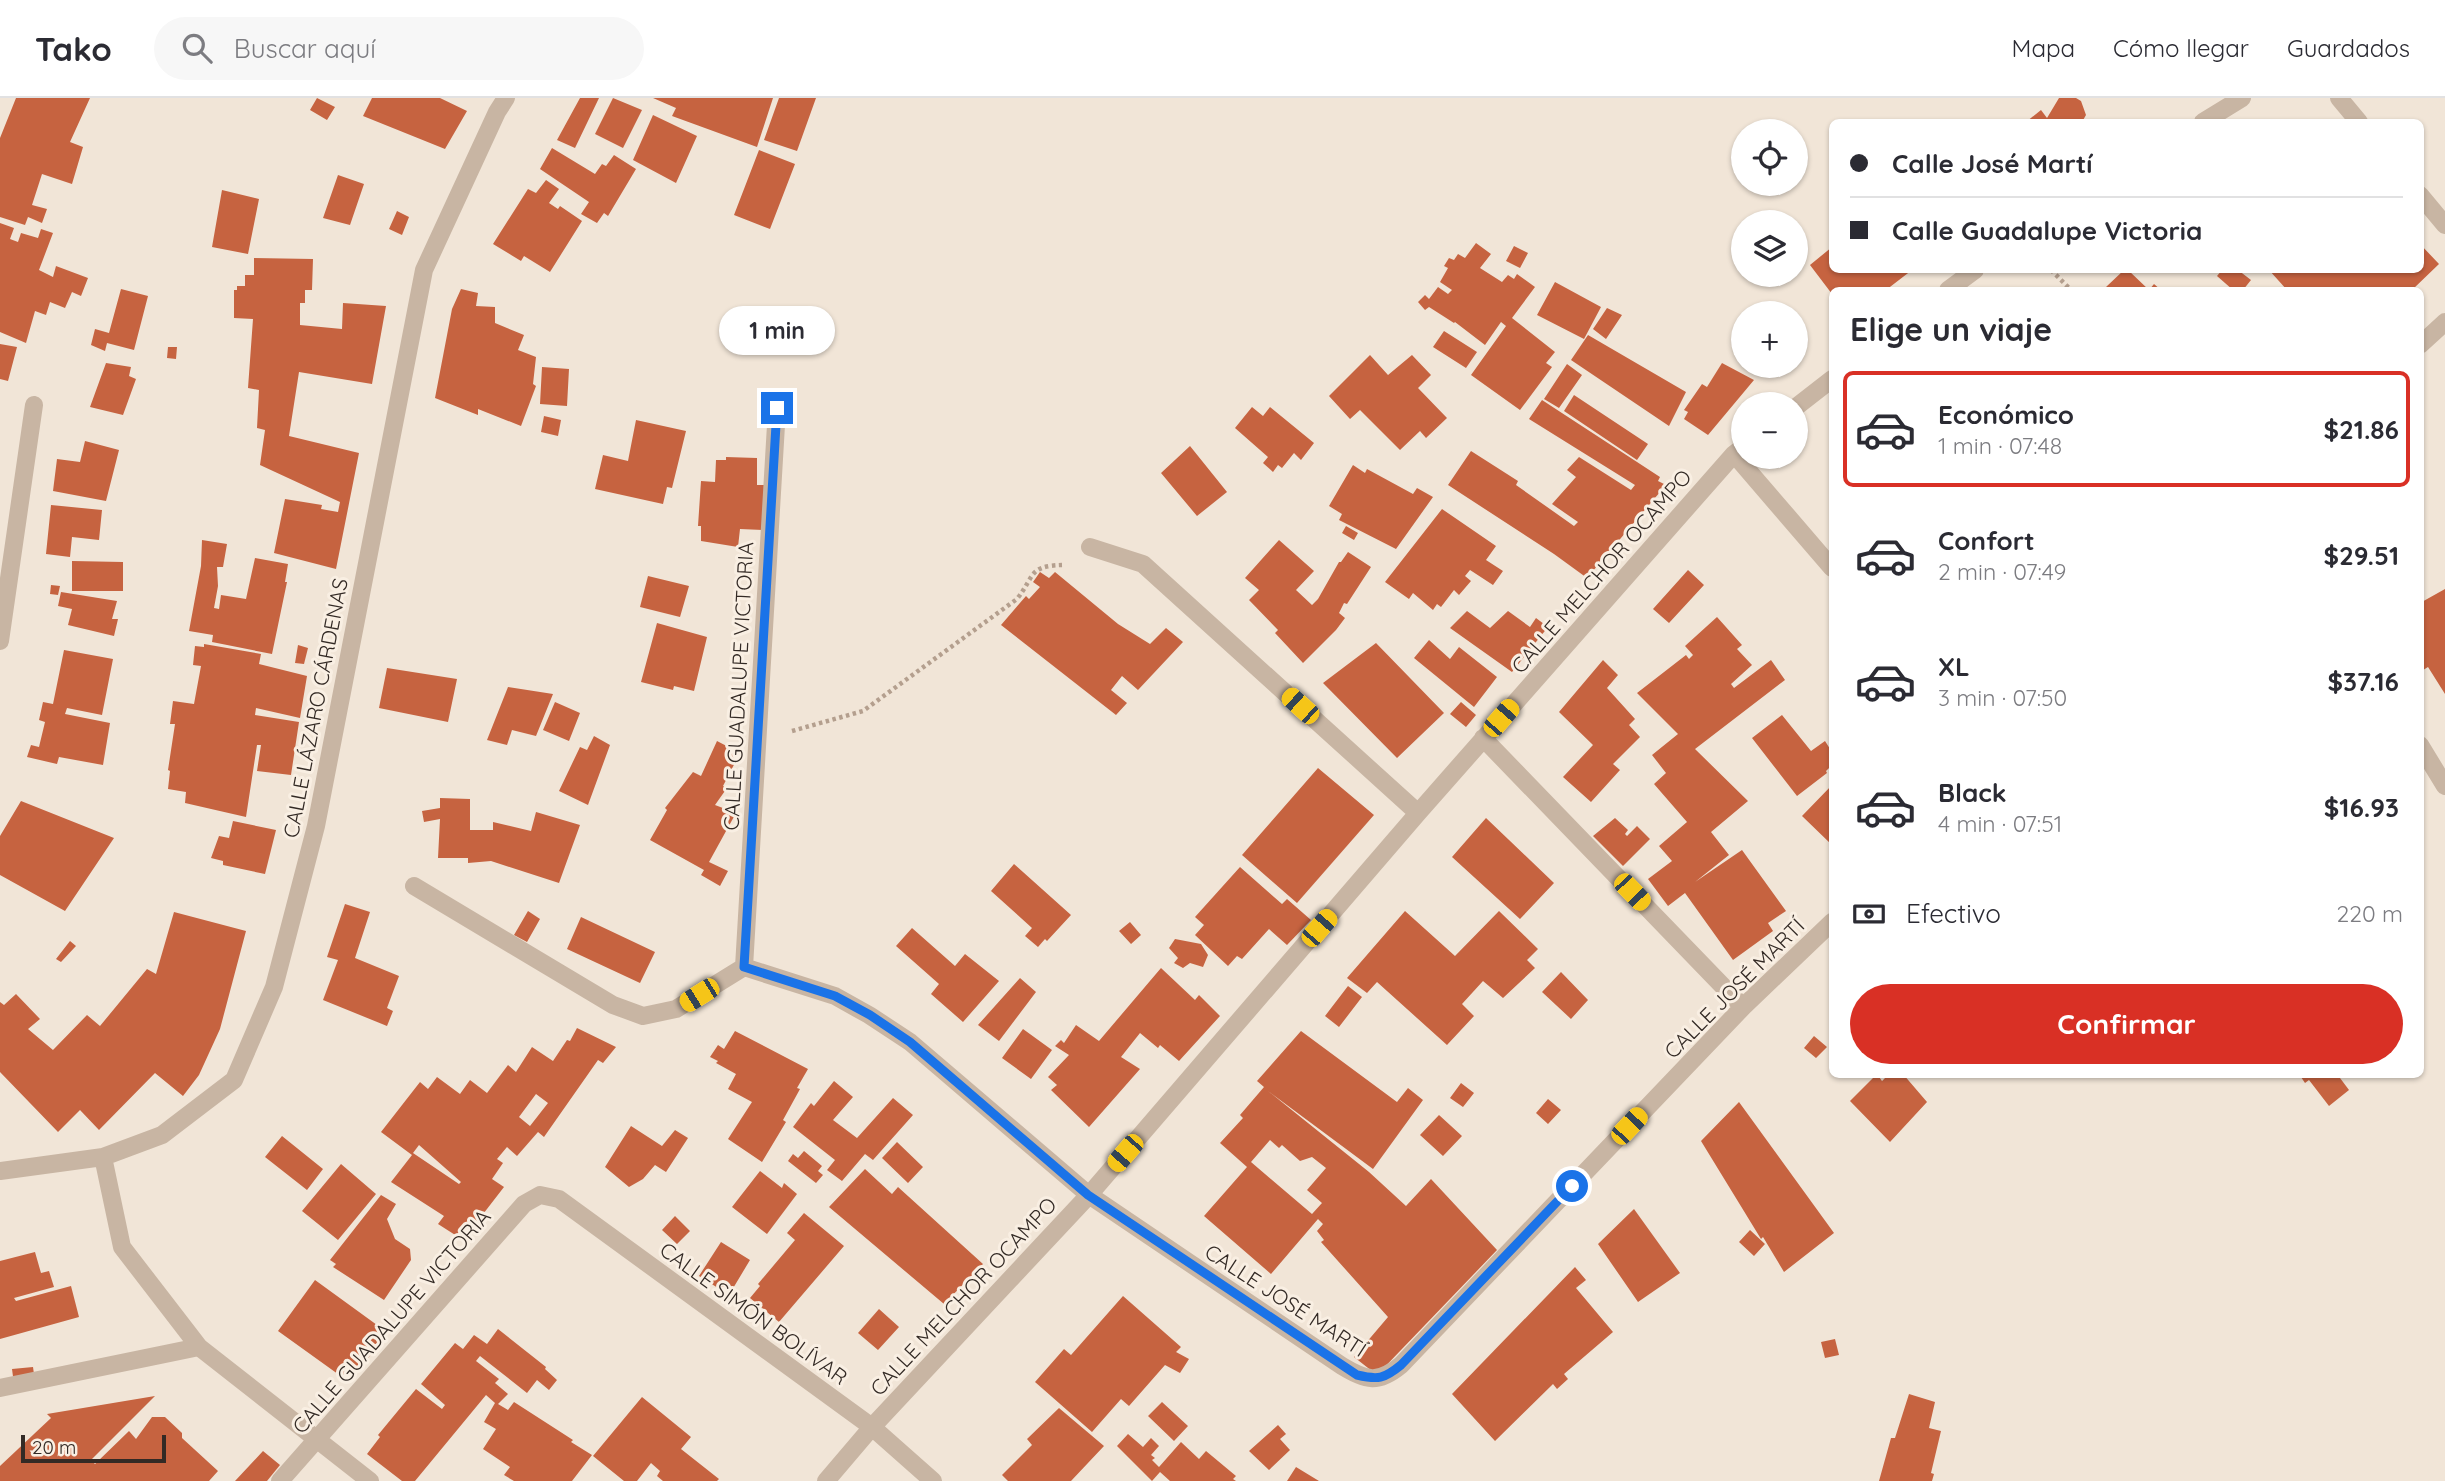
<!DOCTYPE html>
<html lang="es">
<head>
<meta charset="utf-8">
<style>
  body { margin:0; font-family:Quicksand,sans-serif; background:#f7f7f7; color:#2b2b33; height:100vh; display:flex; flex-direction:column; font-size:26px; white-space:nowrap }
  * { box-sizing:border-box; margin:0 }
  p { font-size:23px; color:#7c7c81 }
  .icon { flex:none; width:38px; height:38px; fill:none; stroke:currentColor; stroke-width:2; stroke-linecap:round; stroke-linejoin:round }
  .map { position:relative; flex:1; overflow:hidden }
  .details { position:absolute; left:1829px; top:189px; width:595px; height:791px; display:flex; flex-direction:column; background:#fff; border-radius:10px; box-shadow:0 2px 5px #0004 }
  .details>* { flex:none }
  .guide { position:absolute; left:1829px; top:21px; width:595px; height:154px; border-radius:10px; box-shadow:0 2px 5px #0004; display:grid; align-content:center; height:154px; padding:0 21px; background:#fff }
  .tools { position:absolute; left:1731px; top:21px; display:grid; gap:14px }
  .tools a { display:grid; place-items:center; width:77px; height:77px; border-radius:50%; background:#fff; box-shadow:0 2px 5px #0004; font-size:35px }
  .scale { position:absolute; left:21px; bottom:18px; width:145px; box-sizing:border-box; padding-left:7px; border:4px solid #332a25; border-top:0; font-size:19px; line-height:24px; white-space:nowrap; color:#332a25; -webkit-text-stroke:5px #f9efe3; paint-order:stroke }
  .end { position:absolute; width:32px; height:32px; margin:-16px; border:9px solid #1a73e8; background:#fff; box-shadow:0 0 0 4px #fff }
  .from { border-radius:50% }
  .bubble { position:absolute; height:49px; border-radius:24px; background:#fff; box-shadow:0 2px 5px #0004; font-size:23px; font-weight:700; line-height:49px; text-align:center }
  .car { position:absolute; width:21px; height:42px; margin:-21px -10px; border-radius:9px; box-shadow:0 0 5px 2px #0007; background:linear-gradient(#f5c518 24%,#345 0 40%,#f5c518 0 76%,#345 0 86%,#f5c518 0) }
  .guide b { display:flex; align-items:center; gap:24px; height:66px; font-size:26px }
  .guide b+b { border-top:2px solid #e1e1e2 }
  .guide i { width:18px; height:18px; background:#2b2b33 }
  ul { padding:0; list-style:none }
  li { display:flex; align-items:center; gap:21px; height:116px; margin:0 14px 10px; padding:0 7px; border:4px solid transparent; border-radius:10px }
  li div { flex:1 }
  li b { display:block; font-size:26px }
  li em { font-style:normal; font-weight:700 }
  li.active { border-color:#d93025 }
  li>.icon { width:63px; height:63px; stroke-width:1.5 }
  h2 { padding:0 21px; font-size:32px; line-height:84px }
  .pay { display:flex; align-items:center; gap:18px; height:77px; padding:0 21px; font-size:26px }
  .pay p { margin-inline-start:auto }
  .action { display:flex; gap:14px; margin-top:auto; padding:14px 21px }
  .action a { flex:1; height:80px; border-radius:42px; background:#d93025; color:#fff; font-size:28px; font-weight:700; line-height:80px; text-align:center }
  header { display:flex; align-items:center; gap:42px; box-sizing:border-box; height:98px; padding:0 35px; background:#fff; border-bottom:2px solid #e1e1e2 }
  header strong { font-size:33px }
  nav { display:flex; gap:38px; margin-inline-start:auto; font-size:24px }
  .search { width:490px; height:63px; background:#f7f7f7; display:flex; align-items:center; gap:18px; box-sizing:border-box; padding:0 24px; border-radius:38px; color:#7c7c81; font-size:26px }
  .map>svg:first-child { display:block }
</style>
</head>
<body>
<header>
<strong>Tako</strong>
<div class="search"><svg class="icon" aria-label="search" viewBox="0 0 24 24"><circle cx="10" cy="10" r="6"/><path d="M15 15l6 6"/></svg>Buscar aquí</div>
<nav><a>Mapa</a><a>Cómo llegar</a><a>Guardados</a></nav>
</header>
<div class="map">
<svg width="2445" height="1383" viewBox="0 0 2445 1383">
  <rect width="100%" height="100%" fill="#f1e5d7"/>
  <!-- building -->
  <path fill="#c66340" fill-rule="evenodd" d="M16 0H90L70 44 83 49 72 86 42 76 32 107 47 111 42 125 28 119 25 127 0 119V40Z
    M317 0 335 9 327 22 310 12Z
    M372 0H440L467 13 445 51 363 18Z
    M580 0H599L575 50 557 42Z
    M613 0 642 12 623 50 595 36Z
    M653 0H773L757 49 672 18 676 10Z
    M779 0H816L797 53 764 42Z
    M2059 0H2076L2081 3 2086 17 2082 24H2026L2041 12 2047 20Z
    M653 17 697 38 676 85 633 62Z
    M552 50 595 76 602 66 606 68 614 57 636 71 608 118 604 115 597 125 581 116 589 104 540 71Z
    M759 52 795 66 770 131 734 117Z
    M338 77 364 86 350 127 323 120Z
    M546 82 559 91 549 105 558 111 560 108 582 123 550 174 524 158 521 163 493 146 528 91 536 95Z
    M222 92 259 101 248 156 212 149Z
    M397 113 409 119 402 137 389 131Z
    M0 125 14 130 10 141 18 144 21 135 38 140 41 131 53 135 39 172 53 179 56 168 88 180 81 198 72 194 65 210 50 204 46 217 35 213 26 245 0 234Z
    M1476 145 1491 156 1480 170 1502 184 1508 177 1514 181 1517 176 1535 189 1512 220 1555 254 1546 265 1552 269 1520 312 1471 277 1506 228 1501 224 1485 247 1455 224 1454 225 1429 209 1425 212 1418 204 1425 197 1429 201 1438 189 1448 196 1452 192 1440 184 1448 170 1444 168 1449 160 1454 162 1458 156 1465 160Z
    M2420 146 2439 166 2412 192H2287L2269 172H2420Z
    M1514 148 1528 155 1520 170 1506 163Z
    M1832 149V172H1912L1886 192H1832V196L1810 167Z
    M254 160 313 161 312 192H305V205H300V227L342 231 343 205 386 208 372 286 299 274 289 338 359 355 336 471 274 455 285 401 322 407 321 411 338 414 340 404 260 367 265 332 257 330 259 292 248 290 253 221 234 220V192H237V188H245V177H254Z
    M2124 172H2128L2149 192 2154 186 2161 192H2109L2106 189Z
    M2222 172H2238L2251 182 2243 192H2233L2217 178Z
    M1555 184 1601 209 1584 241 1537 217Z
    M121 191 148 198 134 252 107 245 105 253 91 247 95 231 109 235Z
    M461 191 478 195 476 208 495 209V225L524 237 518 252 536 259 533 286 536 288 521 328 478 311V317L435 300 452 211Z
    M1607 210 1622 217 1606 241 1593 231Z
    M1444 233 1477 254 1466 270 1433 249Z
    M1588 237 1686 294 1669 328 1571 262Z
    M0 246 17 249 8 283 0 281Z
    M168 249H177L176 261 167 260Z
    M1370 257 1388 277 1412 257 1431 277 1418 290 1447 320 1426 340 1420 333 1400 352 1360 312 1350 321 1329 298Z
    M106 265 131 269 129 278 136 281 123 317 90 309Z
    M1722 265 1754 282 1708 337 1684 321 1688 314 1684 312 1702 286 1707 289Z
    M1567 266 1582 277 1559 310 1544 301Z
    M542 269 569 271 567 308 540 306Z
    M1574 297 1648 346 1637 362 1564 313Z
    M1542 302 1660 379 1658 383 1666 387 1587 480 1554 456 1448 387 1471 353 1518 383 1516 387 1574 428 1578 424 1552 406 1576 379 1567 372 1579 359 1631 392 1635 387 1529 321Z
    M1252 309 1263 318 1270 309 1314 345 1301 362 1294 355 1282 370 1278 367 1273 374 1263 365 1268 359 1235 330Z
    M544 318 561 322 558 338 541 334Z
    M636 322 686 333 672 390 667 389 663 406 595 391 603 357 628 363Z
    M85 343 119 352 106 403 53 393 57 361 80 364Z
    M1190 348 1227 394 1197 418 1161 375Z
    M726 359 757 360V387H765L763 432 740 431 738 449 701 443V428H698L701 383 715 384 716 362H726Z
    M1353 367 1365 375 1367 371 1413 396 1417 390 1433 399 1396 451 1339 422 1342 416 1329 408Z
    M51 407 102 412 99 442 72 439 70 459 46 456Z
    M1442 411 1496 448 1486 462 1503 473 1493 487 1470 472 1465 478 1471 483 1459 497 1454 492 1441 509 1437 506 1433 512 1413 495 1409 501 1385 484Z
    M1346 428 1358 435 1354 442 1342 435Z
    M202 442 227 446 223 469H217L218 488 214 510 219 511 221 497 246 501 255 460 288 466 285 484H287L272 556 212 544 213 537 189 533 201 468Z
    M1279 442 1314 473 1296 492 1312 507 1318 501 1339 464H1341L1348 454 1371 469 1347 506 1344 505 1339 515 1345 520 1336 532 1303 565 1275 535 1278 532 1249 502 1259 492 1245 480Z
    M72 463 123 464V493H72Z
    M1688 472 1704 487 1669 525 1653 511Z
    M1040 474 1049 480 1055 474 1118 526 1150 546 1166 530 1183 544 1138 592 1122 578 1111 592 1127 605 1116 617 1001 527 1026 498 1029 501 1040 489 1033 484Z
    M648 478 689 488 680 519 640 509Z
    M51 487 60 488 58 497 50 496Z
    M2445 491V596L2428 569 2420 574V505Z
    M61 494 117 503 112 521H118L114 538 68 527 72 511 58 508Z
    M1467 513 1490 530 1508 513 1530 529 1536 520 1548 529 1512 574 1450 530Z
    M1717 519 1742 547 1737 551 1752 567 1731 586 1734 590 1771 562 1785 582 1695 651 1748 703 1711 734 1729 757 1695 784 1742 752 1786 813 1768 825 1773 833 1733 862 1685 795 1668 808 1648 781 1672 763 1659 748 1687 724 1654 686 1666 675 1652 657 1678 636 1637 595 1686 557 1689 561 1693 557 1685 548Z
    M657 525 707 539 694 593 674 588 673 592 641 584Z
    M1429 542 1450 561 1459 549 1497 579 1474 609 1414 560Z
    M1376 545 1444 615 1397 660 1323 585Z
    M204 546 261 556 259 566 307 578 300 620 256 610 255 617 299 624 291 677 257 673 261 647H257L246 719 185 705 186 694 168 691 170 673 168 672 175 626H170L173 603 194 606 201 568 193 567 195 548 204 549Z
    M298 547 308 550 304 566 295 565Z
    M64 552 113 561 102 617 67 610 65 616 110 625 103 667 59 659 57 666 27 659 31 647 39 649 45 624 39 622 43 604 53 606Z
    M1603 562 1618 577 1607 590 1635 621 1629 627 1640 639 1613 666 1620 672 1591 704 1563 679 1593 647 1559 614Z
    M387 570 457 581 448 624 379 610Z
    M508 589 553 596 536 638 512 632 507 647 487 642Z
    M555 604 580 615 569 643 543 632Z
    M1461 604 1476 617 1466 629 1450 616Z
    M1782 617 1811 653 1825 643 1832 654V667L1826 673 1827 675 1797 698 1752 640Z
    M594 638 610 647 588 707 559 693 580 649 587 652Z
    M717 643 740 655 723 688 727 690 715 707 736 715 709 764 728 773 720 788 701 777 704 772 650 742 667 712 665 710 693 674 701 678Z
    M1318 670 1374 717 1297 805 1242 757Z
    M1832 687V747L1802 718Z
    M440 700 470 701V732H493V724L531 733 536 714 580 727 559 785 491 763 468 765V760H438L440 721 424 724 422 713 440 710Z
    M21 703 114 740 65 813 0 777V738Z
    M1486 720 1554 785 1520 821 1452 759Z
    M1615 720 1628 732 1625 736 1627 738 1637 728 1650 741 1623 768 1593 738Z
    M233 723 276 732 265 776 223 767V763L211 760 219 738 229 740Z
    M1014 766 1071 817 1047 843 1045 841 1038 849 1025 838 1032 830 991 793Z
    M1240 769 1282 806 1287 801 1311 822 1287 847 1269 831 1242 861 1237 858 1228 868 1195 837 1204 827 1195 819Z
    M345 806 370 814 355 860 399 878 387 910 393 913 387 928 323 902 338 862 327 859Z
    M528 813 540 821 527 844 514 837Z
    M1405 813 1455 858 1499 813 1538 851 1527 862 1535 870 1503 900 1483 883 1462 906 1474 918 1447 947 1377 884 1367 895 1347 880Z
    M174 814 246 833 220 931 199 977 183 998 155 975 99 1032 80 1012 58 1034 0 974V904L4 907 16 896 40 921 28 931 53 952 87 917 100 928 147 871 156 876Z
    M581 819 655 854 640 885 567 851Z
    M1130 824 1141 837 1131 846 1119 833Z
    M912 830 955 868 965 856 999 883 963 924 931 896 939 886 896 848Z
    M1175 841 1201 846 1208 857 1203 869 1190 865 1183 870 1174 865 1178 860 1169 850Z
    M70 843 76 848 61 864 56 861Z
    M1161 870 1195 902 1199 897 1220 918 1179 963 1160 947 1158 950 1140 935 1121 959 1140 971 1089 1029 1051 992 1057 987 1048 979 1069 957 1055 948 1061 942 1064 945 1076 927 1099 943Z
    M1561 874 1588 902 1571 921 1542 894Z
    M1020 880 1036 894 999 943 978 927Z
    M1348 888 1362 899 1339 929 1325 918Z
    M577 930 616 949 603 965 598 962 544 1039 538 1034 517 1058 507 1049 497 1061 503 1065 492 1081 504 1089 463 1142 438 1126 444 1118 391 1084 412 1057 381 1034 420 984 428 991 437 979 460 996 470 982 487 995 508 967 516 974 532 949 553 963 567 942 570 943ZM536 996 548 1005 530 1028 519 1019ZM419 1047 461 1084 459 1086 413 1055Z
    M1023 931 1052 952 1031 981 1002 960Z
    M735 933 808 971 797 990 800 991 783 1022 786 1024 762 1064 728 1041 752 1004 728 991 736 976 716 965 718 963 710 959 718 947 724 951Z
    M1301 933 1397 1004 1408 990 1423 1002 1373 1071 1268 993 1369 1074 1406 1108 1431 1081 1497 1152 1377 1277 1354 1259 1388 1219 1321 1144 1324 1142 1317 1133 1323 1126 1318 1121 1271 1176 1204 1118 1247 1069 1220 1045 1243 1020 1240 1017 1264 989 1257 983ZM1270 1042 1279 1050 1282 1047 1300 1063 1312 1059 1326 1070 1307 1092 1322 1105 1312 1116 1251 1064Z
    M1814 938 1827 949 1816 960 1804 950Z
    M1877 976 1882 983 1889 976H1903L1927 1004 1890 1044 1850 1003Z
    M2299 976H2337L2349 992 2329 1008 2309 982 2305 985Z
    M834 983 853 999 833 1022 857 1040 893 1000 913 1017 873 1062 865 1056 842 1083 827 1072 835 1062 793 1029 811 1005 814 1008Z
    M1461 985 1474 995 1463 1009 1450 1000Z
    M1548 1001 1561 1012 1548 1026 1536 1015Z
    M1739 1004 1834 1135 1784 1174 1763 1139 1761 1141 1701 1043Z
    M1439 1017 1462 1038 1443 1058 1420 1037Z
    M631 1028 662 1048 675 1032 688 1040 666 1074 655 1067 643 1081 629 1089 605 1069Z
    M282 1038 323 1071 307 1092 265 1059Z
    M897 1044 923 1069 908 1085 882 1060Z
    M804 1053 822 1068 818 1073 823 1077 816 1085 788 1063 793 1056 798 1060Z
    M341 1066 376 1096 338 1142 302 1113Z
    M865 1071 892 1096 898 1089 983 1166 944 1206 829 1109Z
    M760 1073 782 1090 784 1085 797 1096 767 1136 732 1109Z
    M381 1097 396 1106 387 1121 395 1141 410 1151 411 1162 384 1202 333 1169 336 1166 330 1162Z
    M1634 1111 1680 1175 1638 1204 1598 1146Z
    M804 1115 844 1148 779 1224 750 1200 760 1188 758 1186 795 1142 787 1135Z
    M675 1118 690 1133 677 1146 662 1132Z
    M1750 1132 1765 1146 1754 1158 1739 1144Z
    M721 1144 750 1162 729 1197 699 1178Z
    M35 1154 41 1175 49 1173 54 1189 14 1200 16 1203 71 1188 79 1219 0 1241V1163Z
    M1575 1169 1586 1182 1576 1190 1613 1234 1564 1276 1568 1281 1557 1291 1553 1286 1551 1288 1495 1343 1452 1296Z
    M315 1182 388 1235 349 1284 278 1233Z
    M1123 1198 1181 1249 1176 1254 1189 1261 1180 1275 1165 1267 1129 1308 1121 1301 1092 1334 1035 1284 1064 1251 1071 1257Z
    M879 1211 899 1229 878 1252 858 1235Z
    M498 1231 546 1269 545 1271 557 1282 549 1292 537 1282 527 1295 480 1258 476 1263 499 1281 495 1285 508 1296 498 1306 508 1312 514 1304 573 1342 571 1344 592 1357 572 1383H514L504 1377 510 1369 483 1351 496 1331 484 1324 495 1305 486 1297 415 1383H402L367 1356 380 1339 378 1337 416 1291 442 1311 445 1307 421 1286 455 1245 463 1251 474 1237 487 1246Z
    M1835 1241 1839 1257 1825 1260 1821 1244Z
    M33 1269 35 1283 14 1286 12 1271Z
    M1909 1296 1935 1304 1929 1330 1941 1333 1931 1375 1934 1376 1932 1383H1879L1891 1340H1895Z
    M155 1298 91 1362 95 1366 129 1333 136 1341 152 1319H165L182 1335V1340L218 1373 209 1383H0V1368L51 1320 47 1316Z
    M642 1299 691 1339 681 1351 719 1381 717 1383H663L657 1378 660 1373 651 1365 637 1383H624L593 1358Z
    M1162 1304 1188 1328 1174 1343 1148 1318Z
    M1059 1310 1104 1348 1071 1383H1008L1002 1377 1032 1347 1027 1341Z
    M1278 1327 1286 1336 1280 1341 1290 1352 1269 1372 1249 1353Z
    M1128 1336 1143 1349 1151 1340 1159 1348 1151 1357 1155 1360 1152 1362 1159 1369 1181 1344 1199 1361 1206 1353 1236 1378 1233 1381 1236 1383H1170L1160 1374 1152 1383 1117 1348Z
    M263 1353 280 1367 267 1383H235Z
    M1296 1369 1319 1383H1287Z"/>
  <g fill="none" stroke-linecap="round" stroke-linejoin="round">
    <!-- path -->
    <path stroke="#b49f8e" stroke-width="4.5" stroke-dasharray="3.5 3.5" stroke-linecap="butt" d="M2051 172 2071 192
      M792 633 863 613 1017 501C1035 478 1028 468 1062 467"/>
    <!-- minor -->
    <path stroke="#c8b5a3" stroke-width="18" d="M2339 0 2359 24
      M2203 24 2242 0
      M2420 97 2445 127
      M1948 192 1975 172
      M2420 247 2445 224
      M1796 309 1832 281
      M1734 356 1832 470
      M1090 449 1143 466 1418 715
      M0 543 34 307
      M1483 640 1743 909
      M2420 647 2445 688
      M414 788 613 907 643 918 676 911 744 869
      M744 869 835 898 869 917 910 944 1089 1097 1342 1268C1367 1283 1378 1286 1401 1267L1743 909 1832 824
      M744 869 777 310
      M103 1059 122 1149 199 1249 370 1383
      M0 1073 103 1059 162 1037 234 982 274 889 316 728 424 172 497 14 506 0
      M0 1290 199 1249
      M280 1383 524 1106 540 1097 559 1101 872 1329 933 1383
      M826 1383 872 1329 1089 1097 1418 715 1734 356 1743 349"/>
  </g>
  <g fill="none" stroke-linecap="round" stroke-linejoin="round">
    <!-- route -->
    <path stroke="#1a73e8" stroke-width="9" d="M777 310 744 869 835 898 870 917 910 944 1088 1097 1357 1277C1378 1282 1384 1281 1401 1267L1572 1088"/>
  </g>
  <g text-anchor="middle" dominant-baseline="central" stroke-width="6" stroke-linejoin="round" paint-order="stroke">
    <!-- street labels -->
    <g font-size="21" fill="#332a25" stroke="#f9efe3">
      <text transform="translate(1601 473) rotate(-49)">CALLE MELCHOR OCAMPO</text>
      <text transform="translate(738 588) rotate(-87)">CALLE GUADALUPE VICTORIA</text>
      <text transform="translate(315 610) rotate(-79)">CALLE LÁZARO CÁRDENAS</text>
      <text transform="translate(1734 890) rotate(-45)">CALLE JOSÉ MARTÍ</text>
      <text transform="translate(963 1198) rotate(-47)">CALLE MELCHOR OCAMPO</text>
      <text transform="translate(1286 1202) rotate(33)">CALLE JOSÉ MARTÍ</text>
      <text transform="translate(754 1215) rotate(36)">CALLE SIMÓN BOLÍVAR</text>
      <text transform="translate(391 1223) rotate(-49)">CALLE GUADALUPE VICTORIA</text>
    </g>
  </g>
</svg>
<div class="tools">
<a><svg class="icon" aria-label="locate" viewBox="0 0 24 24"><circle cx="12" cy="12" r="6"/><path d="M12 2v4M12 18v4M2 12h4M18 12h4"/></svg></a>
<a><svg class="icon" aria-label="layers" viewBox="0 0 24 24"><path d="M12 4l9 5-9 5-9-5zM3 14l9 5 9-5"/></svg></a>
<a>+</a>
<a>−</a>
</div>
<div class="scale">20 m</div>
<i class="end from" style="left:1572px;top:1088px"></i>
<i class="end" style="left:777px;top:310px"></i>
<div class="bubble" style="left:719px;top:208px;width:116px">1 min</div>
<i class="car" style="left:1300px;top:608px;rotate:312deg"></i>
<i class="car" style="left:1501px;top:620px;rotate:41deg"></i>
<i class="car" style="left:1632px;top:794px;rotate:136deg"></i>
<i class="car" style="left:1319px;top:830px;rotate:41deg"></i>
<i class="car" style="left:699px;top:897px;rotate:238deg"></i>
<i class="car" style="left:1629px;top:1028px;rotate:43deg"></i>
<i class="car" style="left:1125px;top:1055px;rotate:221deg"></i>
<div class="guide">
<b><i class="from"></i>Calle José Martí</b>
<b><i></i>Calle Guadalupe Victoria</b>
</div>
<section class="details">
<h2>Elige un viaje</h2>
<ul>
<li class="active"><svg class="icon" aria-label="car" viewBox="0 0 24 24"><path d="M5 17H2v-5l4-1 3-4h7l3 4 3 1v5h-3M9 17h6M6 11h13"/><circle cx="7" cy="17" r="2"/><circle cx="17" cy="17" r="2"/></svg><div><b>Económico</b><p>1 min · 07:48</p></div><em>$21.86</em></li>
<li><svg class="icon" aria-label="car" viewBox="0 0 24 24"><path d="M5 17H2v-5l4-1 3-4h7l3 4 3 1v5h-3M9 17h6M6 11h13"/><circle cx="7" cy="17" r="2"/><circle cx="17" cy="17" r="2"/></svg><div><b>Confort</b><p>2 min · 07:49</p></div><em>$29.51</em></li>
<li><svg class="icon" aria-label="car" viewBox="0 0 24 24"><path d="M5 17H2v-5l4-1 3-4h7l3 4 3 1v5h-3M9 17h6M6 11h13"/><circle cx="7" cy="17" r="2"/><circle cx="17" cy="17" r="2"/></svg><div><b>XL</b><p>3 min · 07:50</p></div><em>$37.16</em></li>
<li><svg class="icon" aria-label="car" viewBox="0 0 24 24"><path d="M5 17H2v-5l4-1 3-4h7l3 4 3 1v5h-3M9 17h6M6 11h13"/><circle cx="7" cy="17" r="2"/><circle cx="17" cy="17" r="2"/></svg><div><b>Black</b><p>4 min · 07:51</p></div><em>$16.93</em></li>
</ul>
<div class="pay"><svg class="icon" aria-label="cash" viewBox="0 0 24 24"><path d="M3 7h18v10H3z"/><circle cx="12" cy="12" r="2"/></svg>Efectivo<p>220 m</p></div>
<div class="action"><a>Confirmar</a></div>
</section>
</div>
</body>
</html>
